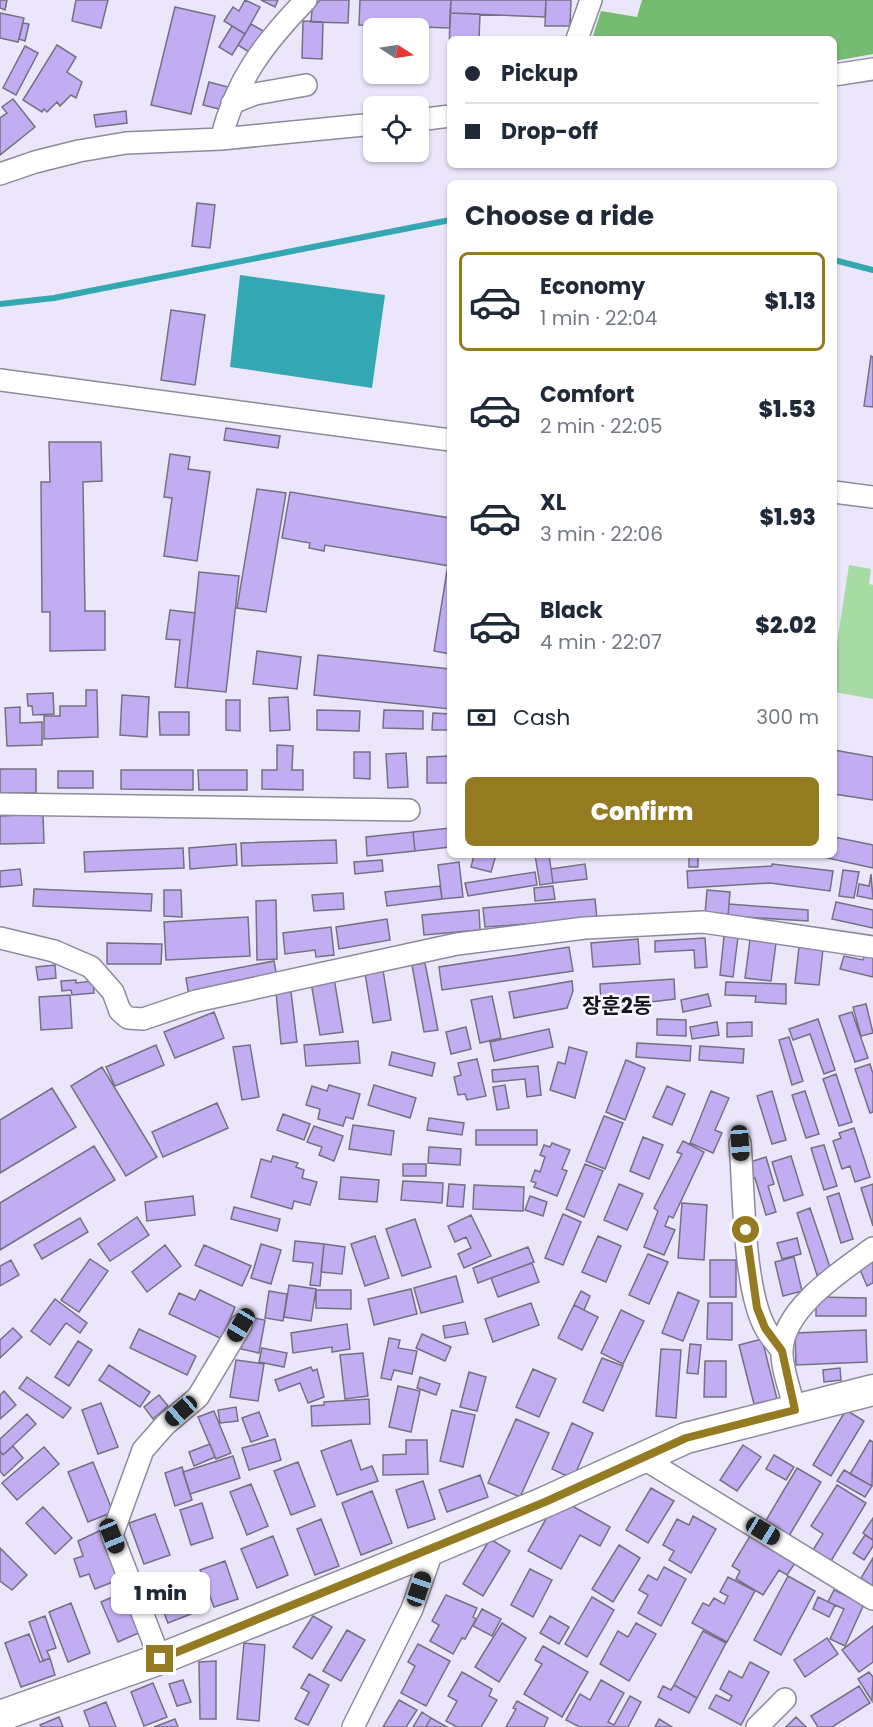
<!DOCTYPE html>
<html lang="en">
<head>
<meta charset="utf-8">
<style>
  body { margin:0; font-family:Poppins,"Noto Sans KR",sans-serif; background:#f2f2f3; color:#1f2937; height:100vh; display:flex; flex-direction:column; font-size:22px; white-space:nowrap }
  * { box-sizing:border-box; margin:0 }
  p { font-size:20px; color:#747a83 }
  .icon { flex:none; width:33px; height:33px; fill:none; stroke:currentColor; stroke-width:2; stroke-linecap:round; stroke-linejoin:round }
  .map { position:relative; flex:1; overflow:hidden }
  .side { position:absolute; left:447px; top:180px; width:390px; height:678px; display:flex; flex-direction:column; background:#fff; border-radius:9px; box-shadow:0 2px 4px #0004 }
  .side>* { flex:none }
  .top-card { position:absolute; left:447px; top:36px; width:390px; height:132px; border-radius:9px; box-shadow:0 2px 4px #0004; display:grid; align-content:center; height:132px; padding:0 18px; background:#fff }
  .needle { width:39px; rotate:102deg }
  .tools { position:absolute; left:363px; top:18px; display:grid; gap:12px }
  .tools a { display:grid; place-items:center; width:66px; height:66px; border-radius:9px; background:#fff; box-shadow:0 2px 4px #0004; font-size:30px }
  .end { position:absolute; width:27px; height:27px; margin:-14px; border:8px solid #947b22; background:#fff; box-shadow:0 0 0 3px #fff }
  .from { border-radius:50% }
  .bubble { position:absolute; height:42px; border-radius:9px; background:#fff; box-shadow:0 2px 4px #0004; font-size:20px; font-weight:800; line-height:42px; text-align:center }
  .car { position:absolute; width:18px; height:36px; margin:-18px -9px; border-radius:8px; box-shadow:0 0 4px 2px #0007; background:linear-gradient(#222 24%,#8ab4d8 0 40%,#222 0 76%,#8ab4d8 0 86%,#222 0) }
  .top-card b { display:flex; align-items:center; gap:21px; height:57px; font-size:22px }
  .top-card b+b { border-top:2px solid #e0e1e3 }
  .top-card i { width:15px; height:15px; background:#1f2937 }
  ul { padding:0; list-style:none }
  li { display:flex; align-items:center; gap:18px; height:99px; margin:0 12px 9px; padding:0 6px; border:3px solid transparent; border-radius:9px }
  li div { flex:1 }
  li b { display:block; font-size:22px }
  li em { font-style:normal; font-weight:800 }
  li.on { border-color:#947b22 }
  li>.icon { width:54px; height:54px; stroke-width:1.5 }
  h2 { padding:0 18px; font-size:27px; line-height:72px }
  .pay { display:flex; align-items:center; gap:15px; height:66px; padding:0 18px; font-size:22px }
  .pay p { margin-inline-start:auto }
  .button { display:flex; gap:12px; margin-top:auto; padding:12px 18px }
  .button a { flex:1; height:69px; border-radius:9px; background:#947b22; color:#fff; font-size:24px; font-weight:800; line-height:69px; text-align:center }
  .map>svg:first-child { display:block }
</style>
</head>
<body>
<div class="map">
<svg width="873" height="1727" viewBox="0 0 873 1727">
  <rect width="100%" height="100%" fill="#ece6fb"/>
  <!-- green -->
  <path fill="#a6dca3" d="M849 565 871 569 869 584 873 585V699L834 692V663Z"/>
  <!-- forest -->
  <path fill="#75bb72" d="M642 0H873V54L834 61V39H592L601 11 637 17Z"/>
  <!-- water -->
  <path fill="#34a8b2" d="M240 275 385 295 372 388 230 367Z"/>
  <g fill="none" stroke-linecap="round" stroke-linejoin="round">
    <!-- stream -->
    <path stroke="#34a8b2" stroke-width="6" d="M834 260 873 270
      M0 304 54 298 450 220"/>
  </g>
  <!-- building -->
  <path fill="#c2adf3" stroke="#757082" stroke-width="1.5" d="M0 0H7L5 10 0 8Z
    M76 0H108L101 28 72 21Z
    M245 0 260 7 245 34 224 21 233 7 239 11Z
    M261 0H278L275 7Z
    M320 0H349L348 23 311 22 312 9Z
    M360 0H451L450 28 359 25Z
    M451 0H546L545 17 450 13Z
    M546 0H571L570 26H545Z
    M175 7 215 16 191 114 151 105Z
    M0 13 24 18 18 42 0 38Z
    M450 13 480 14 479 39H450V57H449Z
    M303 21 323 22 322 59 302 58Z
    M23 23 29 24 25 41 19 39Z
    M251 24 265 32 249 52 238 45Z
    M232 26 245 34 232 55 219 47Z
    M57 45 76 57 67 72 82 82 76 98 71 95 60 106 57 102 47 112 44 109 42 112 23 100Z
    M25 46 38 53 16 95 3 88Z
    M449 57H450V80H448Z
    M209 82 228 87 219 109 203 105Z
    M13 99 35 127 0 155V118L7 113 2 107Z
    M126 111 127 123 96 127 94 115Z
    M197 203 215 205 210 248 192 246Z
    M171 310 205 315 195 385 161 380Z
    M871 356 873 357V407L864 406Z
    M226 428 280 436 278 448 224 440Z
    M49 442H101L102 481 83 482 85 611H105V650L50 651V612H42L41 482H50Z
    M170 454 190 457 188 469 210 472 197 561 164 556 172 498 164 497Z
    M257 489 286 493 266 612 237 608Z
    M290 492 450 518V566L325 545 324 551 309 548 310 543 282 538Z
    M448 565 450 566V654L434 651Z
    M199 572 239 576 226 692 187 688Z
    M170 610 195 613 187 688 175 687 180 640 166 639Z
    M257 651 301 657 297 689 253 684Z
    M318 655 450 669V709L314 695Z
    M86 690H97L98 737 44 739V716H60V706H86Z
    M53 693 54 714 33 715 32 706H28L27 694Z
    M122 695 149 697 147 737 120 735Z
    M288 697 290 730 270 731 269 698Z
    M226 700H240V731L226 730Z
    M20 707V723L42 722V745L7 746 5 708Z
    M317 710 360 711 359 731 317 730Z
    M384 710 423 711V729L383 728Z
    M159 712H189V735H160Z
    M433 713 450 714V730H432Z
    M277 745 293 746 292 770H303V790L262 789V770H277Z
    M834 750 873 757V800L834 794Z
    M354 752H370V779L354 778Z
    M406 753 408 787 388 788 386 754Z
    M450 756V783H427V757Z
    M0 769H36V793H0Z
    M121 770H193V790L121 789Z
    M198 770H247V790H199Z
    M58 771H93V788H58Z
    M43 814 44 843 0 844V816Z
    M450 828V847L415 851 413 832Z
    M413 832 415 851 367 856 366 837Z
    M834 837 873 845V868L814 855H834Z
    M336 840 337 863 242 866 241 843Z
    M236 844 237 865 190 869 189 848Z
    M183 848 184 868 85 872 84 852Z
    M474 855H496L491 872 471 867Z
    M535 855H549L553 883 540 885Z
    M689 855H704V856H698V867H689Z
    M382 860 383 871 355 874 354 862Z
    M459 862 463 897 442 899 438 865Z
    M585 864 587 879 553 883 551 869Z
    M772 864 833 871 830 891 770 883 688 888 687 871 772 866Z
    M20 869 22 885 0 887V871Z
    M843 870 859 872 854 898 839 896Z
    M535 872 537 885 468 896 465 883Z
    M871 874 873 899 857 896 859 884 869 886Z
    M440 886 442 899 387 906 385 892Z
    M553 886 555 899 535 901 534 888Z
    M34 889 152 894 151 911 33 906Z
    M164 890H181L182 917 164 916Z
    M707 890 730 892 728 916 705 914Z
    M343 893 344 909 314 911 312 895Z
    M595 899 597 919 485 927 483 908Z
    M276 900 277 959 257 960 256 901Z
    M836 902 873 910V928L832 919Z
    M729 904 808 910V921L728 916Z
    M479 910 480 930 424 935 422 915Z
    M248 917 250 956 166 960 164 922Z
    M387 919 390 940 339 949 336 927Z
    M331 927 334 955 316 957 315 950 285 954 283 933Z
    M724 936 738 937 733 977 720 975Z
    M705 938 707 967 695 968 694 950 655 952V941Z
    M638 939 640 964 593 967 591 943Z
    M750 940 776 943 771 981 745 978Z
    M107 943 162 944 161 964H107Z
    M569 947 573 971 442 990 439 967Z
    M799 947 823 949 819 985 795 983Z
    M866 951 873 953V977L840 969 844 956 863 960Z
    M274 961 277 978 189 996 186 978Z
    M425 963 438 1030 424 1032 412 965Z
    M55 965 56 978 38 980 36 967Z
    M383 970 391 1020 373 1023 365 973Z
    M334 978 343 1032 320 1035 311 982Z
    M674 979 675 999 601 1008 600 984Z
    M76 980V983L93 981 94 993 72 995 71 990 62 991 61 981Z
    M572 981 573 991 567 1008 514 1018 509 992Z
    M726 982 786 984V1004L755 1002 756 996 725 995Z
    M291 992 297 1042 281 1044 276 993Z
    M708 994 711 1006 683 1012 681 1000Z
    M70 995 72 1028 41 1030 39 997Z
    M492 996 501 1038 480 1043 471 1000Z
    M866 1004 873 1033 861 1036 853 1007Z
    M214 1012 224 1038 175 1058 164 1032Z
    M852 1012 868 1058 855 1062 839 1016Z
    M657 1019 686 1020V1036L657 1035Z
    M818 1019 835 1070 824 1074 810 1034 793 1040 789 1029Z
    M717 1022 719 1035 692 1039 690 1027Z
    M752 1022V1036L727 1037V1023Z
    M466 1027 471 1049 451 1054 446 1032Z
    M549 1029 553 1047 494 1061 490 1042Z
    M789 1037 803 1081 792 1085 779 1040Z
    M358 1041 360 1063 306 1066 304 1045Z
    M637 1043 691 1046 690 1061 636 1057Z
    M156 1045 164 1065 115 1086 106 1067Z
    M250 1045 259 1097 242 1100 233 1047Z
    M700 1046 744 1049 743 1063 699 1060Z
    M569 1047 587 1052 575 1098 550 1090 558 1062 565 1064Z
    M392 1052 435 1063 432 1076 389 1065Z
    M477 1059 486 1096 467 1100 465 1094 458 1095 454 1077 461 1075 458 1063Z
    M626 1060 645 1068 625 1120 606 1112Z
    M870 1064 873 1074V1112L870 1113 855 1069Z
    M538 1066 541 1095 527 1097 525 1079 493 1082 492 1070Z
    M102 1067 157 1157 126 1176 71 1086Z
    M836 1074 852 1122 839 1126 823 1079Z
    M329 1085 360 1094 353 1119 346 1117 343 1126 318 1119 320 1109 306 1105 312 1086 327 1091Z
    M374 1085 416 1098 410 1118 368 1105Z
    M505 1085 509 1108 497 1110 493 1087Z
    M667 1086 685 1094 672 1125 653 1117Z
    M52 1088 76 1127 0 1173V1120Z
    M711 1091 729 1098 715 1130 722 1133 713 1153 690 1143Z
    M772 1091 786 1140 772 1144 757 1096Z
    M805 1091 819 1134 806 1138 792 1095Z
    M217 1103 228 1128 163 1157 152 1132Z
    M283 1114 310 1124 304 1140 277 1130Z
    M604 1116 623 1123 605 1169 586 1161Z
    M429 1118 464 1123 462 1135 427 1130Z
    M353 1125 394 1131 391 1155 349 1149Z
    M314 1126 343 1136 334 1161 319 1155 322 1147 307 1142Z
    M854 1128 870 1177 855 1182 850 1166 842 1169 833 1141 841 1138 839 1133Z
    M476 1130H537V1145H476Z
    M643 1137 663 1145 649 1179 630 1171Z
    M683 1141 704 1152 673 1218 669 1216 665 1226 675 1230 664 1255 644 1247 658 1211 654 1208 682 1154 677 1152Z
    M552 1143 570 1150 562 1169 567 1171 557 1196 534 1187 536 1183 531 1181 535 1170 540 1172 545 1157 540 1155 544 1145 550 1147Z
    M824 1145 837 1186 824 1190 811 1148Z
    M94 1146 115 1180 0 1250V1203Z
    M429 1147 461 1149 460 1165 428 1163Z
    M273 1156 298 1163 296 1167 304 1170 302 1178 317 1182 310 1205 294 1201 292 1209 251 1197 261 1159 271 1162Z
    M791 1156 803 1195 784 1201 772 1162Z
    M766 1157 774 1184 768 1186 776 1212 766 1215 755 1178 749 1180 744 1164Z
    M403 1164H426V1176H403Z
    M585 1164 603 1171 584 1217 566 1209Z
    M341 1177 379 1180 377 1202 339 1199Z
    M403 1181 443 1183 442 1203 401 1200Z
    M449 1184 465 1185 463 1207 447 1206Z
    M619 1184 643 1194 627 1230 604 1220Z
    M873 1184V1226L861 1188Z
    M474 1185 524 1187 523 1211 473 1209Z
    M839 1193 853 1239 841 1243 827 1197Z
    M193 1196 195 1215 147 1221 145 1202Z
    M530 1196 547 1202 543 1216 525 1210Z
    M682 1203 707 1205 704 1260 678 1258Z
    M234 1207 280 1219 277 1231 231 1219Z
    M810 1208 831 1270 817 1275 797 1213Z
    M563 1214 581 1222 563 1265 545 1258Z
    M471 1215 491 1256 464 1268 458 1254 471 1248 466 1237 455 1242 448 1226Z
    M137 1217 149 1235 110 1261 98 1244Z
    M80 1218 88 1232 42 1259 34 1245Z
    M415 1219 431 1267 402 1276 386 1229Z
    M375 1236 389 1278 365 1286 351 1244Z
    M598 1236 621 1246 606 1282 582 1272Z
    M797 1238 801 1254 782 1259 777 1243Z
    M295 1241 324 1244 320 1286 310 1285 313 1263 293 1261Z
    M261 1244 281 1250 271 1284 251 1278Z
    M324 1244 345 1247 342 1274 321 1272Z
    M165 1245 181 1266 147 1292 132 1272Z
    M204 1245 251 1266 242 1286 195 1265Z
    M528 1247 534 1262 478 1283 473 1268Z
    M648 1254 668 1262 649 1304 629 1295Z
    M794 1257 802 1291 783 1296 775 1262Z
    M873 1258V1283L867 1286 858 1265Z
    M90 1259 108 1271 79 1312 61 1300Z
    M11 1260 19 1275 0 1286V1266Z
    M710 1260H736V1297H710Z
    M532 1263 539 1282 498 1297 491 1278Z
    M456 1276 463 1302 421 1313 414 1288Z
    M289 1285 316 1289 311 1321 284 1317Z
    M411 1289 417 1314 374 1325 368 1299Z
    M200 1290 235 1307 222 1339 169 1314 179 1293 195 1300Z
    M316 1290H351V1309L316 1308Z
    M269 1291 287 1294 283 1321 265 1318Z
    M581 1291 590 1296 584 1310 574 1305Z
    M678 1292 699 1301 683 1341 662 1333Z
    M816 1297 866 1298V1316H816Z
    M55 1299 87 1323 80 1333 66 1323 50 1345 31 1331Z
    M531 1303 539 1325 493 1342 485 1319Z
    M708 1303H732V1340L707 1339Z
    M574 1305 598 1317 582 1350 558 1338Z
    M621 1310 644 1321 623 1364 601 1353Z
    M248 1317 265 1320 259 1353 241 1349Z
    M465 1322 468 1334 445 1338 443 1326Z
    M347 1324 350 1349 332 1352V1347L293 1353 291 1333Z
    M13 1328 22 1337 0 1358V1340Z
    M139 1329 196 1356 187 1375 130 1348Z
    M866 1330 867 1362 796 1365 795 1333Z
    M422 1334 451 1347 445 1361 416 1348Z
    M389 1338 400 1340 398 1348 417 1351 412 1374 394 1370 391 1380 381 1378Z
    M762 1339 777 1399 754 1404 739 1345Z
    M78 1341 92 1350 69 1386 55 1377Z
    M690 1344 701 1345 698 1374 687 1373Z
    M262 1348 287 1353 284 1367 259 1362Z
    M661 1349 681 1350 676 1418 656 1416Z
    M363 1353 368 1396 345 1399 340 1355Z
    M602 1358 623 1366 603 1411 583 1402Z
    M236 1360 264 1364 258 1401 230 1397Z
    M705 1361H726V1397H704Z
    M109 1365 150 1392 140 1407 99 1380Z
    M311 1367 313 1371 317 1369 324 1397 308 1403 300 1383 279 1391 275 1380Z
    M840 1368 841 1380 824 1382 823 1370Z
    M533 1369 556 1379 539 1417 516 1407Z
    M469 1372 486 1377 477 1411 460 1407Z
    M27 1377 71 1408 63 1418 19 1388Z
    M420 1377 440 1384 436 1395 417 1388Z
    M398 1386 420 1391 411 1432 389 1427Z
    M4 1391 16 1405 0 1419V1395Z
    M159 1395 168 1406 153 1419 144 1407Z
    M369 1399 370 1424 312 1426 311 1406 324 1405V1402Z
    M101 1403 118 1447 98 1454 82 1410Z
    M236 1407 238 1421 220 1423 218 1410Z
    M452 1410 475 1415 463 1467 440 1461Z
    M846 1410 864 1421 831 1476 813 1465Z
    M214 1411 231 1453 216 1459 198 1417Z
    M259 1412 268 1436 251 1442 242 1418Z
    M27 1414 36 1424 3 1455 0 1451V1439Z
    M516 1419 549 1433 520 1497 488 1483Z
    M572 1423 593 1433 573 1479 552 1469Z
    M275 1439 281 1460 249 1470 242 1448Z
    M351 1440 361 1470 372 1466 378 1481 337 1495 321 1451Z
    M406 1440H427L428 1474 383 1475V1455L406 1454Z
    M870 1440 873 1442 872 1486 850 1474Z
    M210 1444 215 1457 194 1466 189 1452Z
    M743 1445 761 1457 737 1491 720 1480Z
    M13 1446 23 1458 4 1476 0 1471V1451L3 1455Z
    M44 1447 59 1464 17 1500 2 1483Z
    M774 1455 794 1467 786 1480 766 1469Z
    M233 1456 240 1478 190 1494 183 1472Z
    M93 1462 113 1512 88 1522 68 1472Z
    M298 1462 315 1506 291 1515 274 1471Z
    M182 1467 192 1500 175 1506 165 1473Z
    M797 1468 821 1482 789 1536 765 1522Z
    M844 1470 872 1486 865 1497 837 1481Z
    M480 1475 488 1497 447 1512 439 1490Z
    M423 1481 435 1519 408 1528 396 1490Z
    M251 1484 268 1526 247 1535 230 1492Z
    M837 1485 866 1503 831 1561 813 1550 823 1534 811 1526Z
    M651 1488 674 1501 648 1543 626 1530Z
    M372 1491 392 1543 361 1555 342 1503Z
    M563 1501 610 1527 600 1546 580 1535 561 1569 528 1551 551 1510Z
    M202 1503 213 1538 191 1545 180 1510Z
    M43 1507 72 1538 55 1554 26 1523Z
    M155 1514 170 1555 144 1564 129 1523Z
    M693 1516 716 1529 691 1573 669 1560 674 1551 663 1545 677 1519 689 1525Z
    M873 1518V1540L863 1533Z
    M321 1519 339 1566 315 1575 297 1529Z
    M101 1530 118 1580 95 1589 89 1574 80 1577 74 1559 83 1556 78 1541Z
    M865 1535 873 1540V1546L864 1560 853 1553Z
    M273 1536 288 1575 257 1588 241 1549Z
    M750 1536 795 1563 787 1575 779 1570 763 1595 736 1579 740 1571 732 1566Z
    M490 1539 510 1551 483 1596 463 1584Z
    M619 1545 640 1558 613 1602 592 1589Z
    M0 1548 27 1575 12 1590 0 1581Z
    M873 1558V1586L861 1578Z
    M225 1561 238 1599 214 1607 200 1570Z
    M664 1567 686 1579 661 1626 638 1613 648 1595 639 1590 648 1575 657 1580Z
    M530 1569 552 1580 533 1617 511 1605Z
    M788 1576 815 1591 781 1655 754 1640Z
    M728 1577 755 1591 727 1642 692 1623 703 1603 709 1606 714 1598 724 1604 728 1596 720 1592Z
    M178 1580 191 1614 168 1623 155 1590Z
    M834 1590 864 1604 845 1646 830 1639 844 1609 828 1602Z
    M126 1591 143 1631 118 1642 101 1602Z
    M446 1595 477 1608 473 1617 476 1619 465 1639 462 1638 453 1654 430 1641 439 1625 432 1621Z
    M592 1597 614 1610 587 1657 565 1644Z
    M818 1597 835 1605 829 1617 813 1609Z
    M71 1603 90 1653 68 1662 49 1612Z
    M482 1609 501 1619 492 1636 473 1626Z
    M45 1616 56 1648 47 1651 50 1658 43 1661 29 1622Z
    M313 1616 332 1627 312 1659 293 1647Z
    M550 1616 569 1627 559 1644 540 1633Z
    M502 1623 526 1638 499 1682 475 1667Z
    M636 1623 656 1634 629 1681 600 1664 618 1631 628 1637Z
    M873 1626V1662L859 1672 842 1650Z
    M347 1630 365 1640 341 1681 323 1671Z
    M703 1631 726 1643 697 1698 674 1685Z
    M29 1634 40 1662 50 1658 55 1675 21 1687 5 1643Z
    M827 1638 838 1654 805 1677 794 1660Z
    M244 1643 265 1645 259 1721 237 1719Z
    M418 1644 450 1661 426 1706 401 1693 415 1666 408 1662Z
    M543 1646 588 1672 562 1717 524 1694 542 1664 535 1660Z
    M216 1661V1719H200L199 1662Z
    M750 1662 769 1672 741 1725 709 1708 716 1695 729 1701 732 1696 720 1689 729 1671 742 1678Z
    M462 1672 492 1689 489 1696 497 1700 481 1727H457L446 1721 457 1701 448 1696Z
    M869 1672 873 1677 872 1701 858 1679Z
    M309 1674 329 1685 308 1725 295 1719 309 1692 301 1688Z
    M183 1680 191 1702 177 1706 169 1684Z
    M601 1680 624 1693 608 1722 614 1725 630 1696 641 1702 628 1727H580L566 1720 580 1694 590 1700Z
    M153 1683 167 1717 144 1726 131 1692Z
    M674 1685 697 1698 689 1713 658 1697 663 1686 671 1690Z
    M859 1686 870 1703 832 1727H818L811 1716Z
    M399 1700 417 1710 406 1727H383Z
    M517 1701 548 1718 544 1727H506L516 1709 513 1708Z
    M106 1702 116 1727H90L84 1711Z
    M422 1712 431 1718 426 1727H413Z
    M59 1717 63 1727H41L40 1725Z
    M796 1717 806 1727H786Z
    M431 1718 447 1727H426Z
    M175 1719 178 1727H154Z
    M659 1719 672 1727H655Z"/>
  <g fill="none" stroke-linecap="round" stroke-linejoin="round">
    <defs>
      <path id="street" d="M577 39 591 0
        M834 75 873 69
        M232 103 255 94 306 85
        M418 120 450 116
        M221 139C236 80 264 43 306 0
        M0 174 35 162 79 151 126 143 221 139 374 124
        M0 380 450 440
        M834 492 873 497
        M0 804 409 810
        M0 938 54 951 91 967 113 992 120 1011 128 1018 143 1019 196 1001 457 944 585 928 703 922 873 947
        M740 1143C744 1190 743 1290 766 1329 770 1337 777 1344 782 1351
        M795 1410C791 1392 781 1368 782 1350 784 1307 842 1271 873 1248
        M641 1457 873 1599
        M160 1659 112 1535 143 1450 165 1425 198 1397 241 1325
        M353 1727 412 1609 433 1549
        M757 1727 785 1699"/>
      <path id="secondary" d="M0 1716 160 1659 433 1549 545 1502 686 1438 873 1390"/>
    </defs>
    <!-- street casing -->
    <use href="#street" stroke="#8f899c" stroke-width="24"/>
    <!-- secondary casing -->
    <use href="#secondary" stroke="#8f899c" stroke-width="33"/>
    <!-- street -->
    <use href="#street" stroke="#fff" stroke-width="21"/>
    <!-- secondary -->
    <use href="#secondary" stroke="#fff" stroke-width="30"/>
  </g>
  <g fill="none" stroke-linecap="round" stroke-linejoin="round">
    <!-- route -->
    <path stroke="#947b22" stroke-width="8" d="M160 1659 545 1502 686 1438 795 1410 782 1351 765 1328 757 1308 746 1230"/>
  </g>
  <g text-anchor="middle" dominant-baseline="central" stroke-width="5" stroke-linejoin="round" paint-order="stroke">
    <!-- quarter labels -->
    <g font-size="21" font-weight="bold" fill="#18161d" stroke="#f8f5fe">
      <text x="617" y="1005">장훈2동</text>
    </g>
  </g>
</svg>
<div class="tools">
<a><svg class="needle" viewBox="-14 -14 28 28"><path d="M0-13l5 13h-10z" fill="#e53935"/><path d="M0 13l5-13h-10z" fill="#747a83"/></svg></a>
<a><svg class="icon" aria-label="locate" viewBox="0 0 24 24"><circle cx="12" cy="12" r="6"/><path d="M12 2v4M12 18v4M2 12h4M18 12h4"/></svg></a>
</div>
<i class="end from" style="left:746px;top:1230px"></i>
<i class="end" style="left:160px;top:1659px"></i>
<div class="bubble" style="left:111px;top:1572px;width:99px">1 min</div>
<i class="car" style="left:740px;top:1143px;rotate:176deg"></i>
<i class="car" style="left:241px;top:1325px;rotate:211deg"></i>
<i class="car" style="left:181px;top:1411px;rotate:229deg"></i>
<i class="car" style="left:763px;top:1531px;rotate:121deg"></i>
<i class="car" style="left:112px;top:1536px;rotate:158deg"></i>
<i class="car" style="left:419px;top:1589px;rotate:19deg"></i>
<div class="top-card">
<b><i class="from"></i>Pickup</b>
<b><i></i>Drop-off</b>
</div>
<section class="side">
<h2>Choose a ride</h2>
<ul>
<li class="on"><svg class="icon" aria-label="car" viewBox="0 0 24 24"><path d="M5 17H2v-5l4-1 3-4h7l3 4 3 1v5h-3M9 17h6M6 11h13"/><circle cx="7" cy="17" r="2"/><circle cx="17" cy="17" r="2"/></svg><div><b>Economy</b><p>1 min · 22:04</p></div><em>$1.13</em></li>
<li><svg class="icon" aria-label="car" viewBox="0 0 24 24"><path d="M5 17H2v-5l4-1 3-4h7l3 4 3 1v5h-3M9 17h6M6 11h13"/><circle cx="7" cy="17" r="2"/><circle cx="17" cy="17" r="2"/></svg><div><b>Comfort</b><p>2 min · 22:05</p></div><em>$1.53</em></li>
<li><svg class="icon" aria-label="car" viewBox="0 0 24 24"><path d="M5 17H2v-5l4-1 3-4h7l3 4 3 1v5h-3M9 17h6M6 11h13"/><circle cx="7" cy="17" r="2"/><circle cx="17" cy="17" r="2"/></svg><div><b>XL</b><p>3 min · 22:06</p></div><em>$1.93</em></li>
<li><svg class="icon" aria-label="car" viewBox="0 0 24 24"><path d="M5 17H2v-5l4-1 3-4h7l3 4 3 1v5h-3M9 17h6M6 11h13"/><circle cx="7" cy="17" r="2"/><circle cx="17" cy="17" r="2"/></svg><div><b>Black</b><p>4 min · 22:07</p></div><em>$2.02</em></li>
</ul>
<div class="pay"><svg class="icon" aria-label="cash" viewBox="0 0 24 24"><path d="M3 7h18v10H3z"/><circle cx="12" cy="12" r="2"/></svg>Cash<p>300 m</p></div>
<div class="button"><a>Confirm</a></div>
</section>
</div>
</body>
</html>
